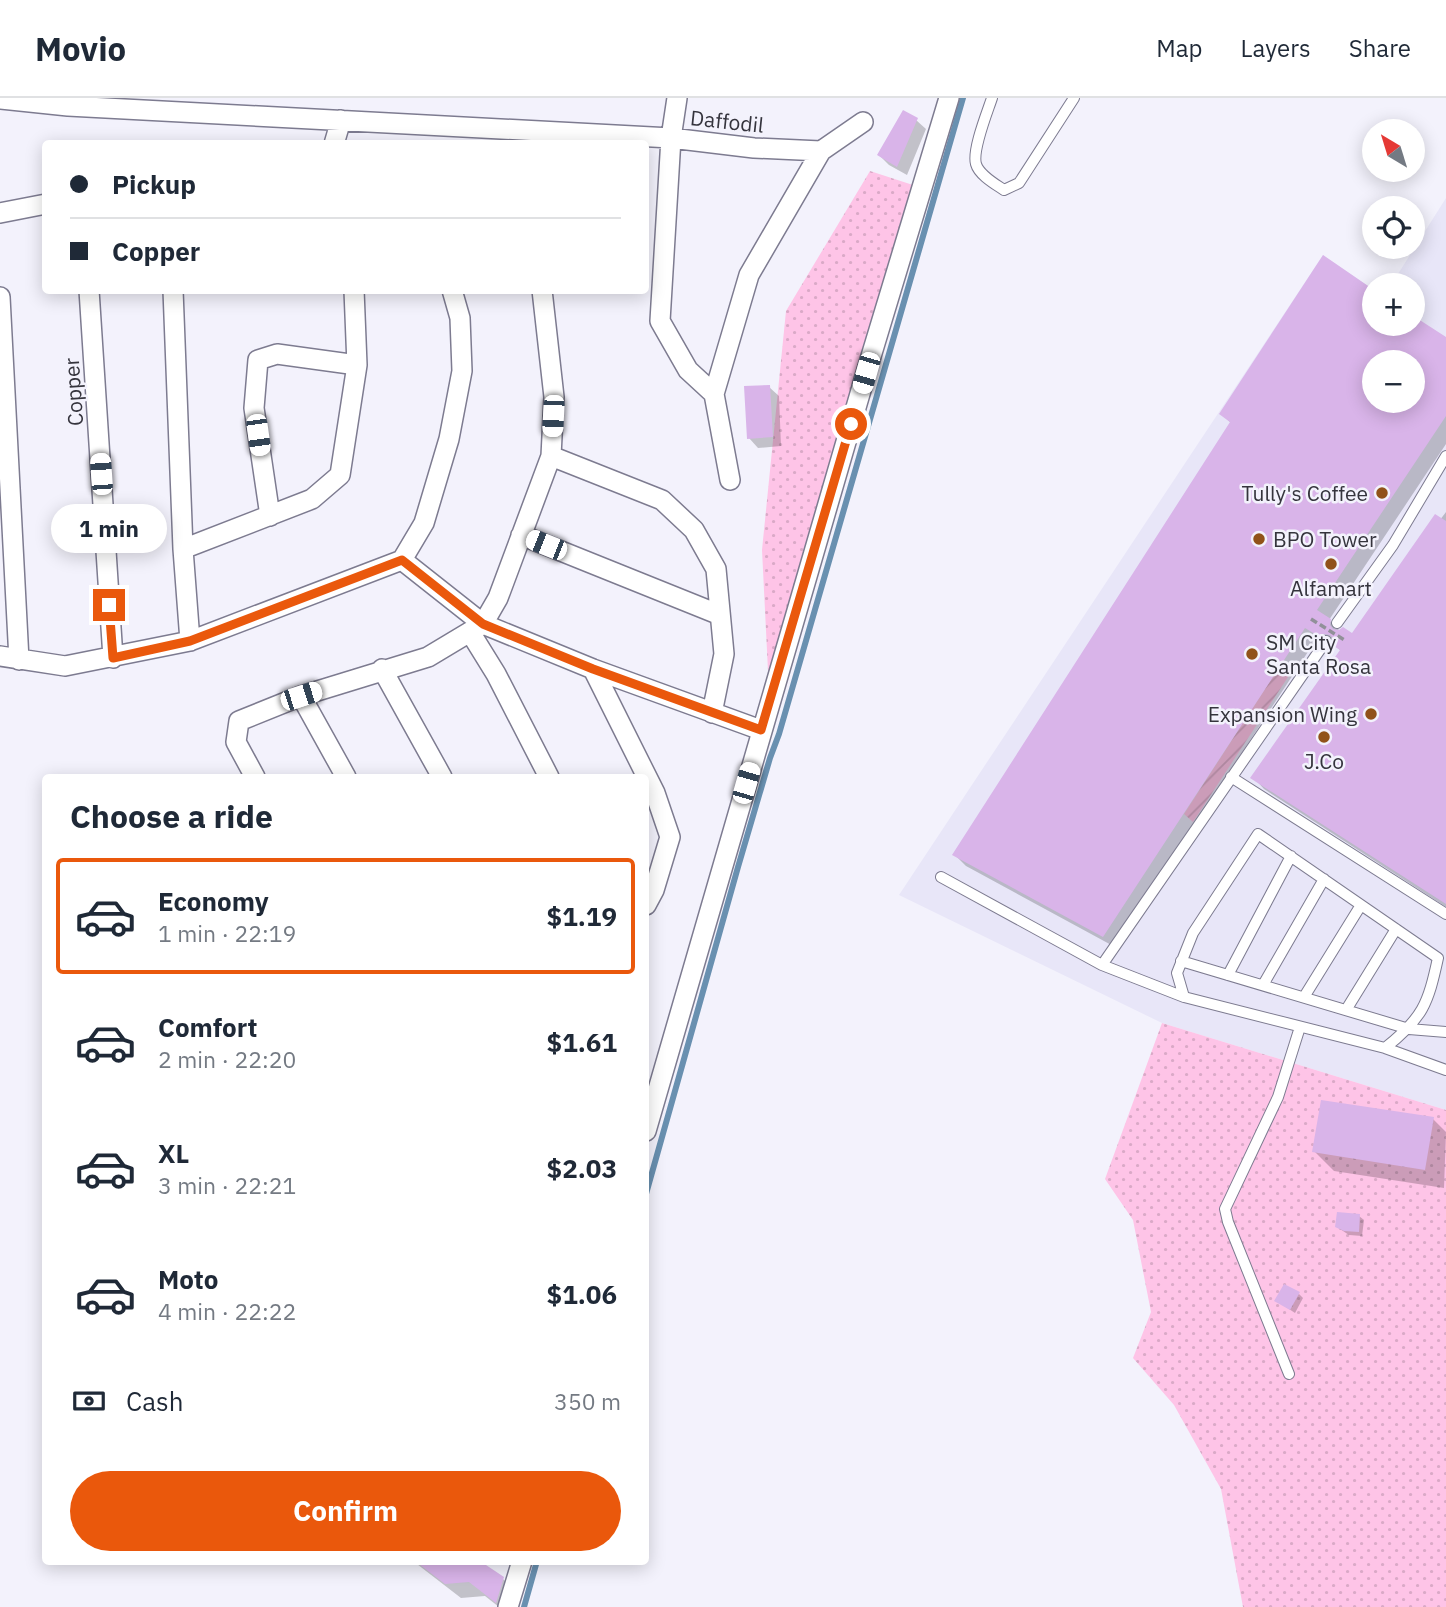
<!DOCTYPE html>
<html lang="en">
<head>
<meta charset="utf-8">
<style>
  body { margin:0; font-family:"IBM Plex Sans",sans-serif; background:#f2f2f3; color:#1f2937; height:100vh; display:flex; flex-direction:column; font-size:26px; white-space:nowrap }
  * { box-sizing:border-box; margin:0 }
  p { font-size:23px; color:#747a83 }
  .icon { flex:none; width:38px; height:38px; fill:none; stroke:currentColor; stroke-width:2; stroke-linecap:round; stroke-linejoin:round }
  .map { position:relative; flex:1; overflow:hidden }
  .details { position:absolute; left:42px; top:676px; width:607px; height:791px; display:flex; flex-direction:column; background:#fff; border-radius:7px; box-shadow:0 4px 18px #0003 }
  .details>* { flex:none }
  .top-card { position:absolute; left:42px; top:42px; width:607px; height:154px; border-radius:7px; box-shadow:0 4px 18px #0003; display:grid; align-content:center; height:154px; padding:0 28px; background:#fff }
  .needle { width:46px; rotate:322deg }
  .tools { position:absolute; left:1362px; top:21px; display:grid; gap:14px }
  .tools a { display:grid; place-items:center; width:63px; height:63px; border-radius:50%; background:#fff; box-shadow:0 4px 18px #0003; font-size:35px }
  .end { position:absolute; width:32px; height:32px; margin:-16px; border:9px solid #ea580c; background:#fff; box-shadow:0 0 0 4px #fff }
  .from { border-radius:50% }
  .bubble { position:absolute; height:49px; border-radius:24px; background:#fff; box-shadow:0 4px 18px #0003; font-size:23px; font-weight:700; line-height:49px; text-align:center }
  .car { position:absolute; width:21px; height:42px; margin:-21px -10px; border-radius:9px; box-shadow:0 0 5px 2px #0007; background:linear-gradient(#fff 24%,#345 0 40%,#fff 0 76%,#345 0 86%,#fff 0) }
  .top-card b { display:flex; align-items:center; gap:24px; height:66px; font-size:26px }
  .top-card b+b { border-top:2px solid #e0e1e3 }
  .top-card i { width:18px; height:18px; background:#1f2937 }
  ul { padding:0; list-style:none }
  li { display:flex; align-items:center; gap:21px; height:116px; margin:0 14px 10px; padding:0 14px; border:4px solid transparent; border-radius:7px }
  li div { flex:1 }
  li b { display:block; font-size:26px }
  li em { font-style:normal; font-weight:700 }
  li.current { border-color:#ea580c }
  li>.icon { width:63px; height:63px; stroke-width:1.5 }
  h2 { padding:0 28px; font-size:32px; line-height:84px }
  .pay { display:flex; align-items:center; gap:18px; height:77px; padding:0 28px; font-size:26px }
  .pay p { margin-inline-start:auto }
  .button { display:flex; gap:14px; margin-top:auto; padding:14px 28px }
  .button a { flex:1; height:80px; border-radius:42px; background:#ea580c; color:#fff; font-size:28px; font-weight:700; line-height:80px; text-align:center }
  header { display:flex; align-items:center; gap:42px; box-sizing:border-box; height:98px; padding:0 35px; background:#fff; border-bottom:2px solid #e0e1e3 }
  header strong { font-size:33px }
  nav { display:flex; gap:38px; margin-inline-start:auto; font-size:24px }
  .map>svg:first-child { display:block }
</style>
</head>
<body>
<header>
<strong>Movio</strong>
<nav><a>Map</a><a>Layers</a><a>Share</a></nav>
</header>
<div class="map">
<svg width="1446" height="1509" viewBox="0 0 1446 1509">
  <defs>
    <pattern id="grass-dots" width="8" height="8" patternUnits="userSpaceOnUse" patternTransform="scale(1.75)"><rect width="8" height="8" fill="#fec4e7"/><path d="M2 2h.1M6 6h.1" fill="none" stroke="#daa9c7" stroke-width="1.8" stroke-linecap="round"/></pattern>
    <pattern id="garden-furrows" width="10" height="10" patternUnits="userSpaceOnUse" patternTransform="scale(1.75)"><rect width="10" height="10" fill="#fec4e7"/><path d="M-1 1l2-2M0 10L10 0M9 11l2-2" fill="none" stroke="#daa9c7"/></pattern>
  </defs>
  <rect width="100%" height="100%" fill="#f3f2fc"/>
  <!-- built -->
  <path fill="#e8e6f8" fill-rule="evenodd" d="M1446 100V1012L1162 925 899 797 1323 157 1374 192V226H1412V187H1391ZM1374 264H1412V303H1374Z"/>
  <!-- grass -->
  <path fill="url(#grass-dots)" d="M870 73 916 88 769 593 762 452 786 213Z
    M1162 925 1446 1012V1509H1243L1221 1391 1174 1307 1133 1260 1151 1214 1133 1122 1105 1081Z"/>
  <!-- garden -->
  <path fill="url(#garden-furrows)" d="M1283 563 1294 570 1193 724 1184 716Z"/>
  <!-- shadow -->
  <path fill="#0003" fill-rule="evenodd" d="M916 22 926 31 907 77 889 67 879 57Z
    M1374 226H1412L1446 240V346L1329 522 1340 533 1352 537 1446 414V809L1264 691 1253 679 1341 553 1335 547 1332 549 1317 540 1115 849 966 768 954 756 1231 325 1221 316ZM1374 264H1412V303H1374Z
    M769 289 779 298 781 348 758 350 749 340Z
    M1433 1021 1446 1034 1444 1090 1334 1073 1314 1053Z
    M1359 1118 1364 1122 1362 1138 1349 1137 1337 1129Z
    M1299 1196 1303 1200 1295 1215 1277 1203Z
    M413 1463H477L503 1481 518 1496 499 1509 485 1498 461 1500Z"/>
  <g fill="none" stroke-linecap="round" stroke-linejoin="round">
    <!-- stream -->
    <path stroke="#6990b0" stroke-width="6" d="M646 1096 738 769 770 660 779 636 963 0
      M524 1509 537 1463"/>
  </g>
  <!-- building -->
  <path fill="#d9b4e9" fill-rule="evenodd" d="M903 12 918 20 897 69 877 57Z
    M1323 157 1374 192V226H1412V217L1446 239V318L1317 512 1331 521 1330 527 1333 531 1339 532 1343 529 1352 535 1435 416 1446 423V806L1250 680 1340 552 1332 547 1333 540 1330 537 1323 536 1320 539 1305 530 1103 839 952 757 1230 324 1219 316ZM1374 264H1412V303H1374Z
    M770 287 773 339 747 341 744 288Z
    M1321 1002 1434 1019 1425 1072 1312 1054Z
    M1337 1114 1360 1116 1359 1134 1344 1133 1335 1129Z
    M1284 1186 1300 1194 1290 1212 1274 1203Z
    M415 1463H480L504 1479 496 1505 469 1484 445 1486Z"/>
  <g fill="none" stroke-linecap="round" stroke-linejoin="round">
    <defs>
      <path id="service" d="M992 0C987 15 972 52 976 66 979 77 995 86 1004 92L1019 85 1074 0
        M1337 525 1393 447 1446 358
        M1326 543 1102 867 1184 899 1385 950 1446 972
        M1231 679 1446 816
        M941 779 1102 867
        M1181 863 1409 931 1446 934
        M1228 877 1291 758
        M1263 887 1324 781
        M1184 899 1177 875 1193 835 1258 736 1438 860C1428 906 1423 920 1385 950
        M1304 899 1361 807
        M1346 912 1396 831
        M1289 1276 1228 1124 1225 1111 1278 999 1300 929"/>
      <path id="minor" d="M677 0 671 40 660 223 688 272 714 296
        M0 1 68 8 671 40 754 50 821 53
        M334 46 341 22
        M0 115 46 106
        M89 192 113 560
        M173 192 183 451 190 543
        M0 199 19 562
        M551 358 662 402 694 432 716 471 724 556 712 615
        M730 382 714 296 749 177 821 53 863 24
        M270 418 254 310 258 262 277 256 357 267
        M521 437 720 517
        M183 451 312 401 340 377 357 267 354 192
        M402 462 483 526 593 571 761 632
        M470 534 496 576 549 679
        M0 558 65 568 190 543 402 462 424 425 449 341 462 273 460 220 452 192
        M382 571 442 679
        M593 571 655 695 670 739 654 792 646 807
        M301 598 346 679
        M255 679 236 644 239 623 301 598 428 559 483 526 498 500 551 358 554 299 542 192
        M646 1033 866 275 949 0
        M508 1509 522 1463"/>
    </defs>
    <!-- service casing -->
    <use href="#service" stroke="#7d7b90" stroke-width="12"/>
    <!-- minor casing -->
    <use href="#minor" stroke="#7d7b90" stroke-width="22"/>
    <!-- service -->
    <use href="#service" stroke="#fff" stroke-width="10"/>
    <!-- minor -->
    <use href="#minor" stroke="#fff" stroke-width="19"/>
    <!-- path-bridge -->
    <path stroke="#919099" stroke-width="3.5" stroke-dasharray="7 3.5" stroke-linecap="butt" d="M1311 521 1346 543"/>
  </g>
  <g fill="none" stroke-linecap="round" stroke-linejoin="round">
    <!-- route -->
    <path stroke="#ea580c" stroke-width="9" d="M109 507 113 560 190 543 402 462 483 526 593 571 761 632 851 326"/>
  </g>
  <!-- markers -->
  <g fill="#915219" stroke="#f3f2fc" stroke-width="2.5">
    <circle cx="1382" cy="395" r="7"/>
    <circle cx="1259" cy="441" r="7"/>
    <circle cx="1331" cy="466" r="7"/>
    <circle cx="1252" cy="556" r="7"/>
    <circle cx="1371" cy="616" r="7"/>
    <circle cx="1324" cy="639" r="7"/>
  </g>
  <g text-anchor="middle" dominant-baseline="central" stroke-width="5" stroke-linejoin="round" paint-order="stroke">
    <!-- street labels -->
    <g font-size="21" fill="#35343d" stroke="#f3f2fc">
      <text transform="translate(727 23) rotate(6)">Daffodil</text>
      <text transform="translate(73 294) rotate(-94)">Copper</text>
    </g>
    <!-- poi labels -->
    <g font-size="21" fill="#35343d" stroke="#f3f2fc" text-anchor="end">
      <text x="1368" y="395">Tully's Coffee</text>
      <text x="1273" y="441" text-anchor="start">BPO Tower</text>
      <text x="1331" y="490" text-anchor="middle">Alfamart</text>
      <text x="1266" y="544" text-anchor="start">SM City<tspan x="1266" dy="24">Santa Rosa</tspan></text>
      <text x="1357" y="616">Expansion Wing</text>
      <text x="1324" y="663" text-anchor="middle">J.Co</text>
    </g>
  </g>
</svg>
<div class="tools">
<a><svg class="needle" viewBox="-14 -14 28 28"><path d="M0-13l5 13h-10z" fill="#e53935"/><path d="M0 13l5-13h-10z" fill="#747a83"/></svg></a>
<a><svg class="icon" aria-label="locate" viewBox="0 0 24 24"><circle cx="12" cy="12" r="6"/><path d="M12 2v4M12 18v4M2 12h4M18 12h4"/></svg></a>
<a>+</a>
<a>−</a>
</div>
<i class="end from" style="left:851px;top:326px"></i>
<i class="end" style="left:109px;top:507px"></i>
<div class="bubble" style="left:51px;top:406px;width:116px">1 min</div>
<i class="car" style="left:866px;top:275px;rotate:196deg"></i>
<i class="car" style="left:553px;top:318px;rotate:183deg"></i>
<i class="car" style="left:258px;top:337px;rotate:172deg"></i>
<i class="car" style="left:101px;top:376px;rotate:356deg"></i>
<i class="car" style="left:546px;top:447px;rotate:292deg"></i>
<i class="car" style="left:301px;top:598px;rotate:72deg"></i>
<i class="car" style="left:746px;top:685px;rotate:16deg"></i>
<div class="top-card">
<b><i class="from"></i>Pickup</b>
<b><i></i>Copper</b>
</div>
<section class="details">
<h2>Choose a ride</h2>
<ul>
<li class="current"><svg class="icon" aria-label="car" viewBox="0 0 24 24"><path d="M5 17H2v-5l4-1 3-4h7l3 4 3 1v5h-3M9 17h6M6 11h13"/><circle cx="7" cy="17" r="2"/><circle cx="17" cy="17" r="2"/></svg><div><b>Economy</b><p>1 min · 22:19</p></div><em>$1.19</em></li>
<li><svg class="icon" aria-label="car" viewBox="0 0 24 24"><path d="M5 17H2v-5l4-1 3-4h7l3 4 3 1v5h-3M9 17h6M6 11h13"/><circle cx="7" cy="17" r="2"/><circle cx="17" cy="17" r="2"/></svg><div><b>Comfort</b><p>2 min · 22:20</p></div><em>$1.61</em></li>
<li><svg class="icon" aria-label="car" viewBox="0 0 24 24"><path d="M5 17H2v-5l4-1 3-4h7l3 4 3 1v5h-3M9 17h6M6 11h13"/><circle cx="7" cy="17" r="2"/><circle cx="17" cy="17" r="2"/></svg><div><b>XL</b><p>3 min · 22:21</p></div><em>$2.03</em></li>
<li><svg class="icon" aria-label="car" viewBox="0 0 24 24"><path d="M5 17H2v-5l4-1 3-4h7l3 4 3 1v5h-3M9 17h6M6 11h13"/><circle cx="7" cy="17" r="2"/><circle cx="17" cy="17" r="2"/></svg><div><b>Moto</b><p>4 min · 22:22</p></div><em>$1.06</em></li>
</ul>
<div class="pay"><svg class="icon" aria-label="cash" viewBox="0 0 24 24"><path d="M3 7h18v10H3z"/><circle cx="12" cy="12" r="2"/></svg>Cash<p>350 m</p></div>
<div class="button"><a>Confirm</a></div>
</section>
</div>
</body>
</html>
